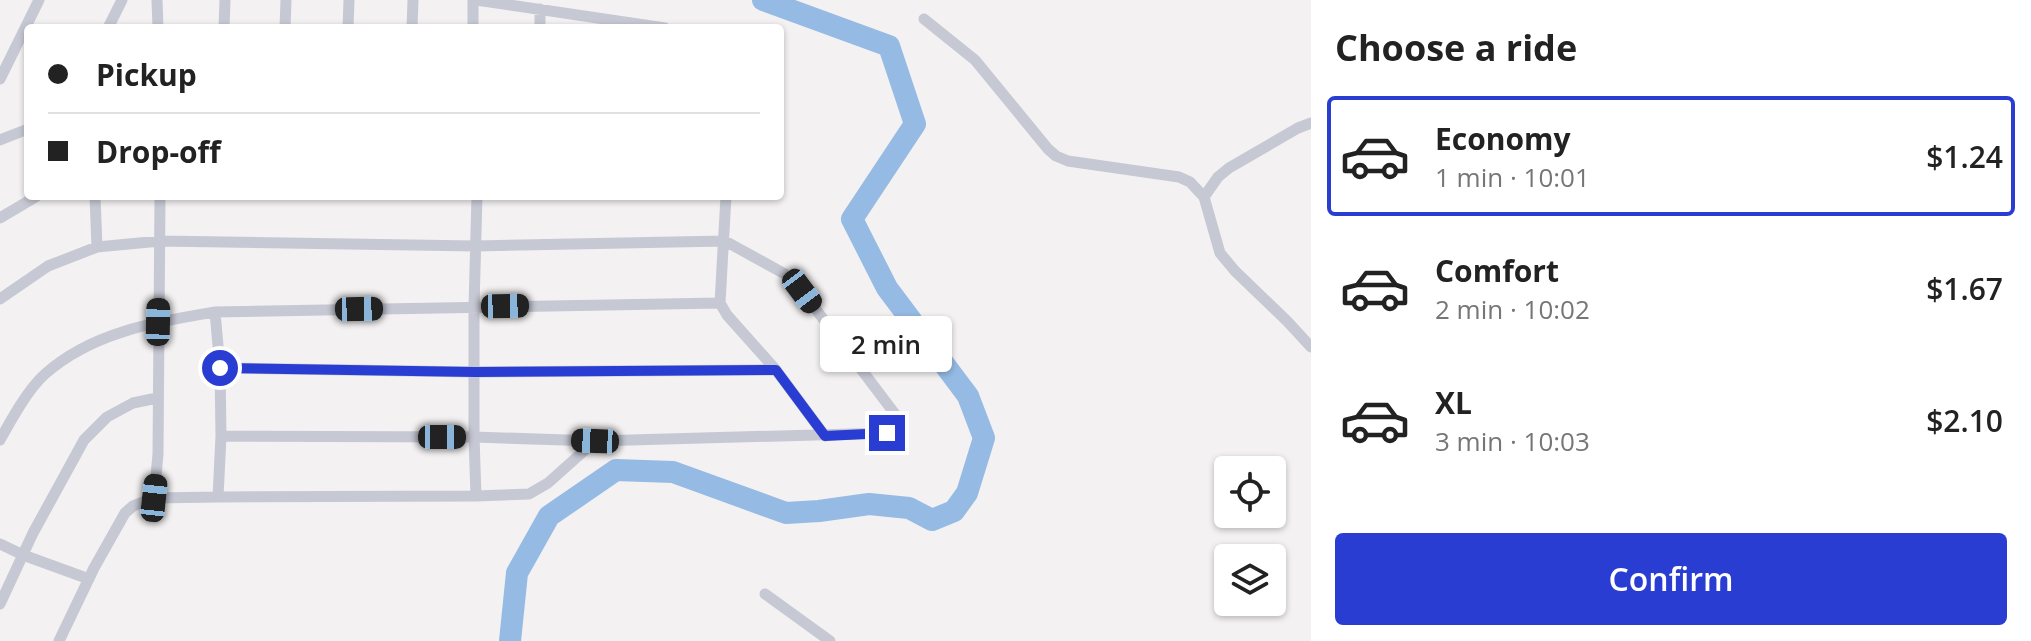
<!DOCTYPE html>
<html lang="en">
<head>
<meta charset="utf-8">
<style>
  body { margin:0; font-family:"Open Sans",sans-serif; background:#f2f2f2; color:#222; height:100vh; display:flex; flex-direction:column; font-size:30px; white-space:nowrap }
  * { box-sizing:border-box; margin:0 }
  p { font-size:26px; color:#767676 }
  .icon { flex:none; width:44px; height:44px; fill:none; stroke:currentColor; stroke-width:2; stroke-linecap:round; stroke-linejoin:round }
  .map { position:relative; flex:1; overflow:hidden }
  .drawer { display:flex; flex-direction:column; background:#fff; width:720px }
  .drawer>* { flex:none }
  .banner { position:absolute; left:24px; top:24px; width:760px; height:176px; border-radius:8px; box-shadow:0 2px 6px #0004; display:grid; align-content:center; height:176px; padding:0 24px; background:#fff }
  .controls { position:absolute; left:1214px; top:456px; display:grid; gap:16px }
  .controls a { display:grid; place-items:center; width:72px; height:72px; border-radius:8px; background:#fff; box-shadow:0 2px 6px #0004; font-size:40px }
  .end { position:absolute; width:36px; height:36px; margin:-18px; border:10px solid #2a3dd3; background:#fff; box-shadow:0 0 0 4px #fff }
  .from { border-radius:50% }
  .bubble { position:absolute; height:56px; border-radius:8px; background:#fff; box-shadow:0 2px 6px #0004; font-size:26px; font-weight:600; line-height:56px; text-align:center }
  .car { position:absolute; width:24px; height:48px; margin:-24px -12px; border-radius:10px; box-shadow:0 0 6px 2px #0007; background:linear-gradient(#222 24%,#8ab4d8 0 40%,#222 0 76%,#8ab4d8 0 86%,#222 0) }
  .banner b { display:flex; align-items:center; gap:28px; height:76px; font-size:30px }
  .banner b+b { border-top:2px solid #e0e0e0 }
  .banner i { width:20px; height:20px; background:#222 }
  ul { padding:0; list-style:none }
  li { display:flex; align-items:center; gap:24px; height:120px; margin:0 16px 12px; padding:0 8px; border:4px solid transparent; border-radius:8px }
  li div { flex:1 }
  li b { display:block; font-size:30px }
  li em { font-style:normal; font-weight:600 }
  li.active { border-color:#2a3dd3 }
  li>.icon { width:72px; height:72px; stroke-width:1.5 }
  h2 { padding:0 24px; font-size:36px; line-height:96px }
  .cta { display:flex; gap:16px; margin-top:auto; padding:16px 24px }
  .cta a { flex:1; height:92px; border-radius:8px; background:#2a3dd3; color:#fff; font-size:32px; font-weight:600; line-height:92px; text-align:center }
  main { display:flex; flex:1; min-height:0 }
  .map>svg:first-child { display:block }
</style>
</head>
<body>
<main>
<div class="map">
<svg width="1311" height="641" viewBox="0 0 1311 641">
  <rect width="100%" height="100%" fill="#f3f1f1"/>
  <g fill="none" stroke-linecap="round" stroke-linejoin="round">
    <!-- river -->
    <path stroke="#95bae4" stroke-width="22" d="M510 641 517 573 549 516 616 470 673 472 786 513 819 511 869 504 909 508 932 520 954 511 967 493 984 438 968 396 887 288 852 219 915 124 889 46 763 0"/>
    <!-- minor -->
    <path stroke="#c6c8d4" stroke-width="11" d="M157 0 158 28
      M473 0V28
      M476 0 665 28
      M924 19 975 60 1048 149 1056 156 1068 161 1179 177 1190 182 1204 197
      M108 28 122 0
      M224 28 225 0
      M285 28 286 0
      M348 28 349 0
      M412 28 413 0
      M540 28V9
      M0 79 39 0
      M1311 123 1298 128 1229 168 1218 177 1204 197 1220 253 1235 271 1287 321 1311 347
      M0 140 28 129
      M95 196 97 247
      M0 218 37 196
      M0 299 48 266 97 247 160 241 475 246 725 241 785 274 802 291 895 414 893 426 887 433 595 441 474 437 221 436
      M215 312 220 368 221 436 218 497 476 496 529 494 548 483 595 441
      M220 368 475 372 776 370 727 315 720 303 726 196
      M776 370 825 436
      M0 440C11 420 28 389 45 374 92 332 155 322 215 312L720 303
      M476 496 474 437V307L477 196
      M154 498 218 497
      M0 544 23 555 89 579
      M765 594 830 641
      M0 604 33 533 84 440 107 417 133 403 157 398
      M59 641 94 568 125 513 133 506 154 498 158 454 160 196"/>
  </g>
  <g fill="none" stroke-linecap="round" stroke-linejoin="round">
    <!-- route -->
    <path stroke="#2a3dd3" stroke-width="10" d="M220 368 475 372 776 370 825 436 887 433"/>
  </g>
</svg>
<div class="controls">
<a><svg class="icon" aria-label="locate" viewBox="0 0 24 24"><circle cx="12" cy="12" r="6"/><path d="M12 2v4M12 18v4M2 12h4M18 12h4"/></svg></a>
<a><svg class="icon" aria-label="layers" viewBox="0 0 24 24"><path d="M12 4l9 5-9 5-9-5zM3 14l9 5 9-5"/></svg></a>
</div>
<i class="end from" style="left:220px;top:368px"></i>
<i class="end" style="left:887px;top:433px"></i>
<div class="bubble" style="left:820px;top:316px;width:132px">2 min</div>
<i class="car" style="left:802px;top:291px;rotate:143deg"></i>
<i class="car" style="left:505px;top:306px;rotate:89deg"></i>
<i class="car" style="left:359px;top:309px;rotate:89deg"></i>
<i class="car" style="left:158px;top:322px;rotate:1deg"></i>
<i class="car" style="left:442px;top:437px;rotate:90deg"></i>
<i class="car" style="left:595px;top:441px;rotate:272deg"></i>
<i class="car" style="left:154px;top:498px;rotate:6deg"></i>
<div class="banner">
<b><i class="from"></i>Pickup</b>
<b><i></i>Drop-off</b>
</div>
</div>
<section class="drawer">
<h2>Choose a ride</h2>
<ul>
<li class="active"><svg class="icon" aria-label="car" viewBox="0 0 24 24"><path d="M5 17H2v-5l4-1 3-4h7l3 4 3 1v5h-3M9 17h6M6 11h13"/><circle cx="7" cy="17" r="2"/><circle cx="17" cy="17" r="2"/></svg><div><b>Economy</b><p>1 min · 10:01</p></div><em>$1.24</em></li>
<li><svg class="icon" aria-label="car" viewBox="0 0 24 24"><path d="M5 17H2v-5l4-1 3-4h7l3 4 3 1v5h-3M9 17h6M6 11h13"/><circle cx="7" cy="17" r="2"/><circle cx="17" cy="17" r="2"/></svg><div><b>Comfort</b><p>2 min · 10:02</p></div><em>$1.67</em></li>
<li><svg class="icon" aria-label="car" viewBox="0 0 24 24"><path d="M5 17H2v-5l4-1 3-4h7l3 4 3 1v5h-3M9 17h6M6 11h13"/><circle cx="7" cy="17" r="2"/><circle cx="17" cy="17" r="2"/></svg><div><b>XL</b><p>3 min · 10:03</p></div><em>$2.10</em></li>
</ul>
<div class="cta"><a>Confirm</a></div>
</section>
</main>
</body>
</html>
